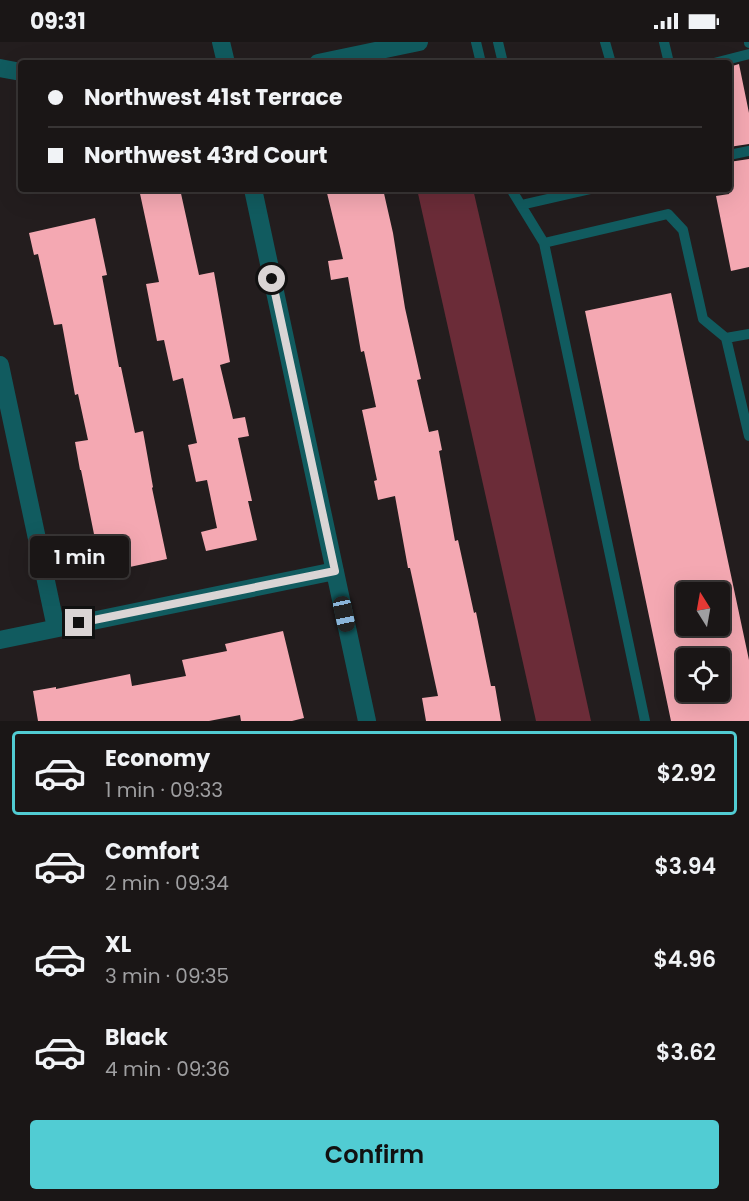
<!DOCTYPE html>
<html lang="en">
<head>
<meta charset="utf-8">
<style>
  body { margin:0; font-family:Poppins,sans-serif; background:#272323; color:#f1f3f6; height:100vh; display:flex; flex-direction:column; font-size:22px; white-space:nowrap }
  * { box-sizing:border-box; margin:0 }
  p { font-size:20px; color:#9f9fa1 }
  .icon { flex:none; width:33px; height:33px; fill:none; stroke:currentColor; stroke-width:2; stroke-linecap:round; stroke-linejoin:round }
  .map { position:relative; height:679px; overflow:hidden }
  .details { display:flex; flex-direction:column; background:#1a1616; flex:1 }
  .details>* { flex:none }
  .hud { position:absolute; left:18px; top:18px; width:714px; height:132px; border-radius:6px; box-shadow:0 6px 24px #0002,0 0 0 2px #383535; display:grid; align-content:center; height:132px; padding:0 30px; background:#1a1616 }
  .needle { width:39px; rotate:349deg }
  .buttons { position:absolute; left:676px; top:540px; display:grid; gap:12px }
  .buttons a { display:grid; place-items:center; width:54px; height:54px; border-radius:6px; background:#1a1616; box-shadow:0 6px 24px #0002,0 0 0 2px #383535; font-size:30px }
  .end { position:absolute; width:27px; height:27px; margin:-14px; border:8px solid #dad5d5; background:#111; box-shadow:0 0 0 3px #111 }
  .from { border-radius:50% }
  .bubble { position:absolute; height:42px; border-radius:6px; background:#1a1616; box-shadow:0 6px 24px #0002,0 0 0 2px #383535; font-size:20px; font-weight:600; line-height:42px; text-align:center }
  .car { position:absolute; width:18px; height:36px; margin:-18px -9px; border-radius:8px; box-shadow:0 0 4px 2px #0007; background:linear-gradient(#222 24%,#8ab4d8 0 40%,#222 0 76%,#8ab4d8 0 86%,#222 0) }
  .hud b { display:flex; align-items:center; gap:21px; height:57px; font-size:22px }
  .hud b+b { border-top:2px solid #383535 }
  .hud i { width:15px; height:15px; background:#f1f3f6 }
  ul { padding:10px 0 0; list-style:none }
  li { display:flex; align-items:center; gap:18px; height:84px; margin:0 12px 9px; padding:0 18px; border:3px solid transparent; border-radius:6px }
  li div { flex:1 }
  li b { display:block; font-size:22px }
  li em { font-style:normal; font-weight:600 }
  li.selected { border-color:#51ccd3 }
  li>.icon { width:54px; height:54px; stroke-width:1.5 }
  .button { display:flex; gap:12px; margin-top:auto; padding:12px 30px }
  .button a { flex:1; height:69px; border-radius:6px; background:#51ccd3; color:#111; font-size:24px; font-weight:600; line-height:69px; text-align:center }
  .status { display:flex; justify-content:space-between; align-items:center; height:42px; padding:0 30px; background:#1a1616; direction:ltr }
  .status svg { height:16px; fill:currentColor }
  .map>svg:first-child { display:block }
</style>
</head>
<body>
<div class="status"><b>09:31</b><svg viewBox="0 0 49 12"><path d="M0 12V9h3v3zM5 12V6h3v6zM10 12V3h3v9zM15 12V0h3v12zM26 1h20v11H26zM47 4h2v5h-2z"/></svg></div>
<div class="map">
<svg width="749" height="679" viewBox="0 0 749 679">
  <rect width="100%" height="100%" fill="#231d1e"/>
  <!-- water -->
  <path fill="#6b2c38" d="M417 147H473L500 264 591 679H536Z"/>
  <!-- building -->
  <path fill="#f4a8b2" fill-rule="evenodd" d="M739 22 749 71V102L729 105V25Z
    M749 117V225L731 229 716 154 729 152V120Z
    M139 147H180L199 233 214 230 230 320 220 323 233 377 245 375 249 394 238 396 252 459H248L257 498 206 509 201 490 217 486 207 438 196 440 188 403 197 401 183 336 173 339 164 298 157 299 146 242 159 240Z
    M326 147H383L393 191 405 266 421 337 417 338 429 390 438 388 442 408 439 409 455 499 458 498 474 571 476 570 491 644H495L501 679H426L422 656 438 654 410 526H408L395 454 378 458 374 439 377 438 362 368 376 365 364 309 361 310 348 235 331 238 328 219 343 217Z
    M95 176 107 233 102 234 119 325H121L135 391 143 389 153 445 152 446 167 517 111 529 103 495 95 497 81 428H80L75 400 88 398 78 352 75 353 62 282 54 283 38 212 34 213 29 191Z
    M671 251 749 618V679H671L585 269ZM687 550H720V584H687ZM687 616H720V650H687Z
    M283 589 304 676 292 679H241L240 673 209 679H38L33 649 56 645V647L130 632 132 644 186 634 182 618 227 609 225 602Z"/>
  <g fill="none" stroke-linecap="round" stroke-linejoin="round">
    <!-- lane -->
    <path stroke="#115b5f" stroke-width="10" d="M476 0 481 21
      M498 0 503 21
      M605 0 611 21
      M664 0 669 21
      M749 0V1
      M714 21 749 12
      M729 113 749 109
      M511 147 544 201 645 679
      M521 163 591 147
      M544 201 668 172 683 188 703 277 726 296 749 394
      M726 296 749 292"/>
    <!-- street -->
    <path stroke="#115b5f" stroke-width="18" d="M221 0 226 21
      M318 21 419 0
      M0 26 21 30
      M253 147 367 679
      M0 323 56 586
      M0 598 335 529"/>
  </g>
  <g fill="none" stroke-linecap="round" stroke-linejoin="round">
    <!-- route -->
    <path stroke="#dad5d5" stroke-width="8" d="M79 581 335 529 272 237"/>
  </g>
</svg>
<div class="buttons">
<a><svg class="needle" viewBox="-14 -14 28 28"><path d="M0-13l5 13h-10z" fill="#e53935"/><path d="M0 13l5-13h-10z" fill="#9f9fa1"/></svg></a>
<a><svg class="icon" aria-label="locate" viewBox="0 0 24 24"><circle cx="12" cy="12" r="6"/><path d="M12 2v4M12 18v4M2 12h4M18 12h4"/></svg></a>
</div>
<i class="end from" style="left:272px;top:237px"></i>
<i class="end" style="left:79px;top:581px"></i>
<div class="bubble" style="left:30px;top:494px;width:99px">1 min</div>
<i class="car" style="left:344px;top:572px;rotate:168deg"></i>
<div class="hud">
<b><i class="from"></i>Northwest 41st Terrace</b>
<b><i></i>Northwest 43rd Court</b>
</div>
</div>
<section class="details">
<ul>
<li class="selected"><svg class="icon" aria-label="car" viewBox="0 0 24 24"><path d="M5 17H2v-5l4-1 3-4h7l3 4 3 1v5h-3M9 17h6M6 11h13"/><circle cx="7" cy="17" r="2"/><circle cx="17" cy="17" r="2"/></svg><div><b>Economy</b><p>1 min · 09:33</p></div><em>$2.92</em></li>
<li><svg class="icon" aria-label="car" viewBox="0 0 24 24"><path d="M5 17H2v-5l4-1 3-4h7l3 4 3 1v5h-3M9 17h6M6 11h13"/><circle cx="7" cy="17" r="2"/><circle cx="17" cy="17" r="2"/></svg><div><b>Comfort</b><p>2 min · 09:34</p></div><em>$3.94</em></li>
<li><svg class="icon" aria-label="car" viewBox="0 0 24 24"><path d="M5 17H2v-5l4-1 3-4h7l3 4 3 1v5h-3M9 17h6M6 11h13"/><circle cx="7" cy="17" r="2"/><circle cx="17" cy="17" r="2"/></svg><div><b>XL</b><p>3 min · 09:35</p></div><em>$4.96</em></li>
<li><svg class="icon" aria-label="car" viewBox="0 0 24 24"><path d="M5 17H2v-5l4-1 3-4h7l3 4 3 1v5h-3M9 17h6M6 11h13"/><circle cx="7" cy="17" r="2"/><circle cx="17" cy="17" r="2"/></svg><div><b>Black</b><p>4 min · 09:36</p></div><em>$3.62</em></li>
</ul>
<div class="button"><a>Confirm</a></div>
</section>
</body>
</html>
